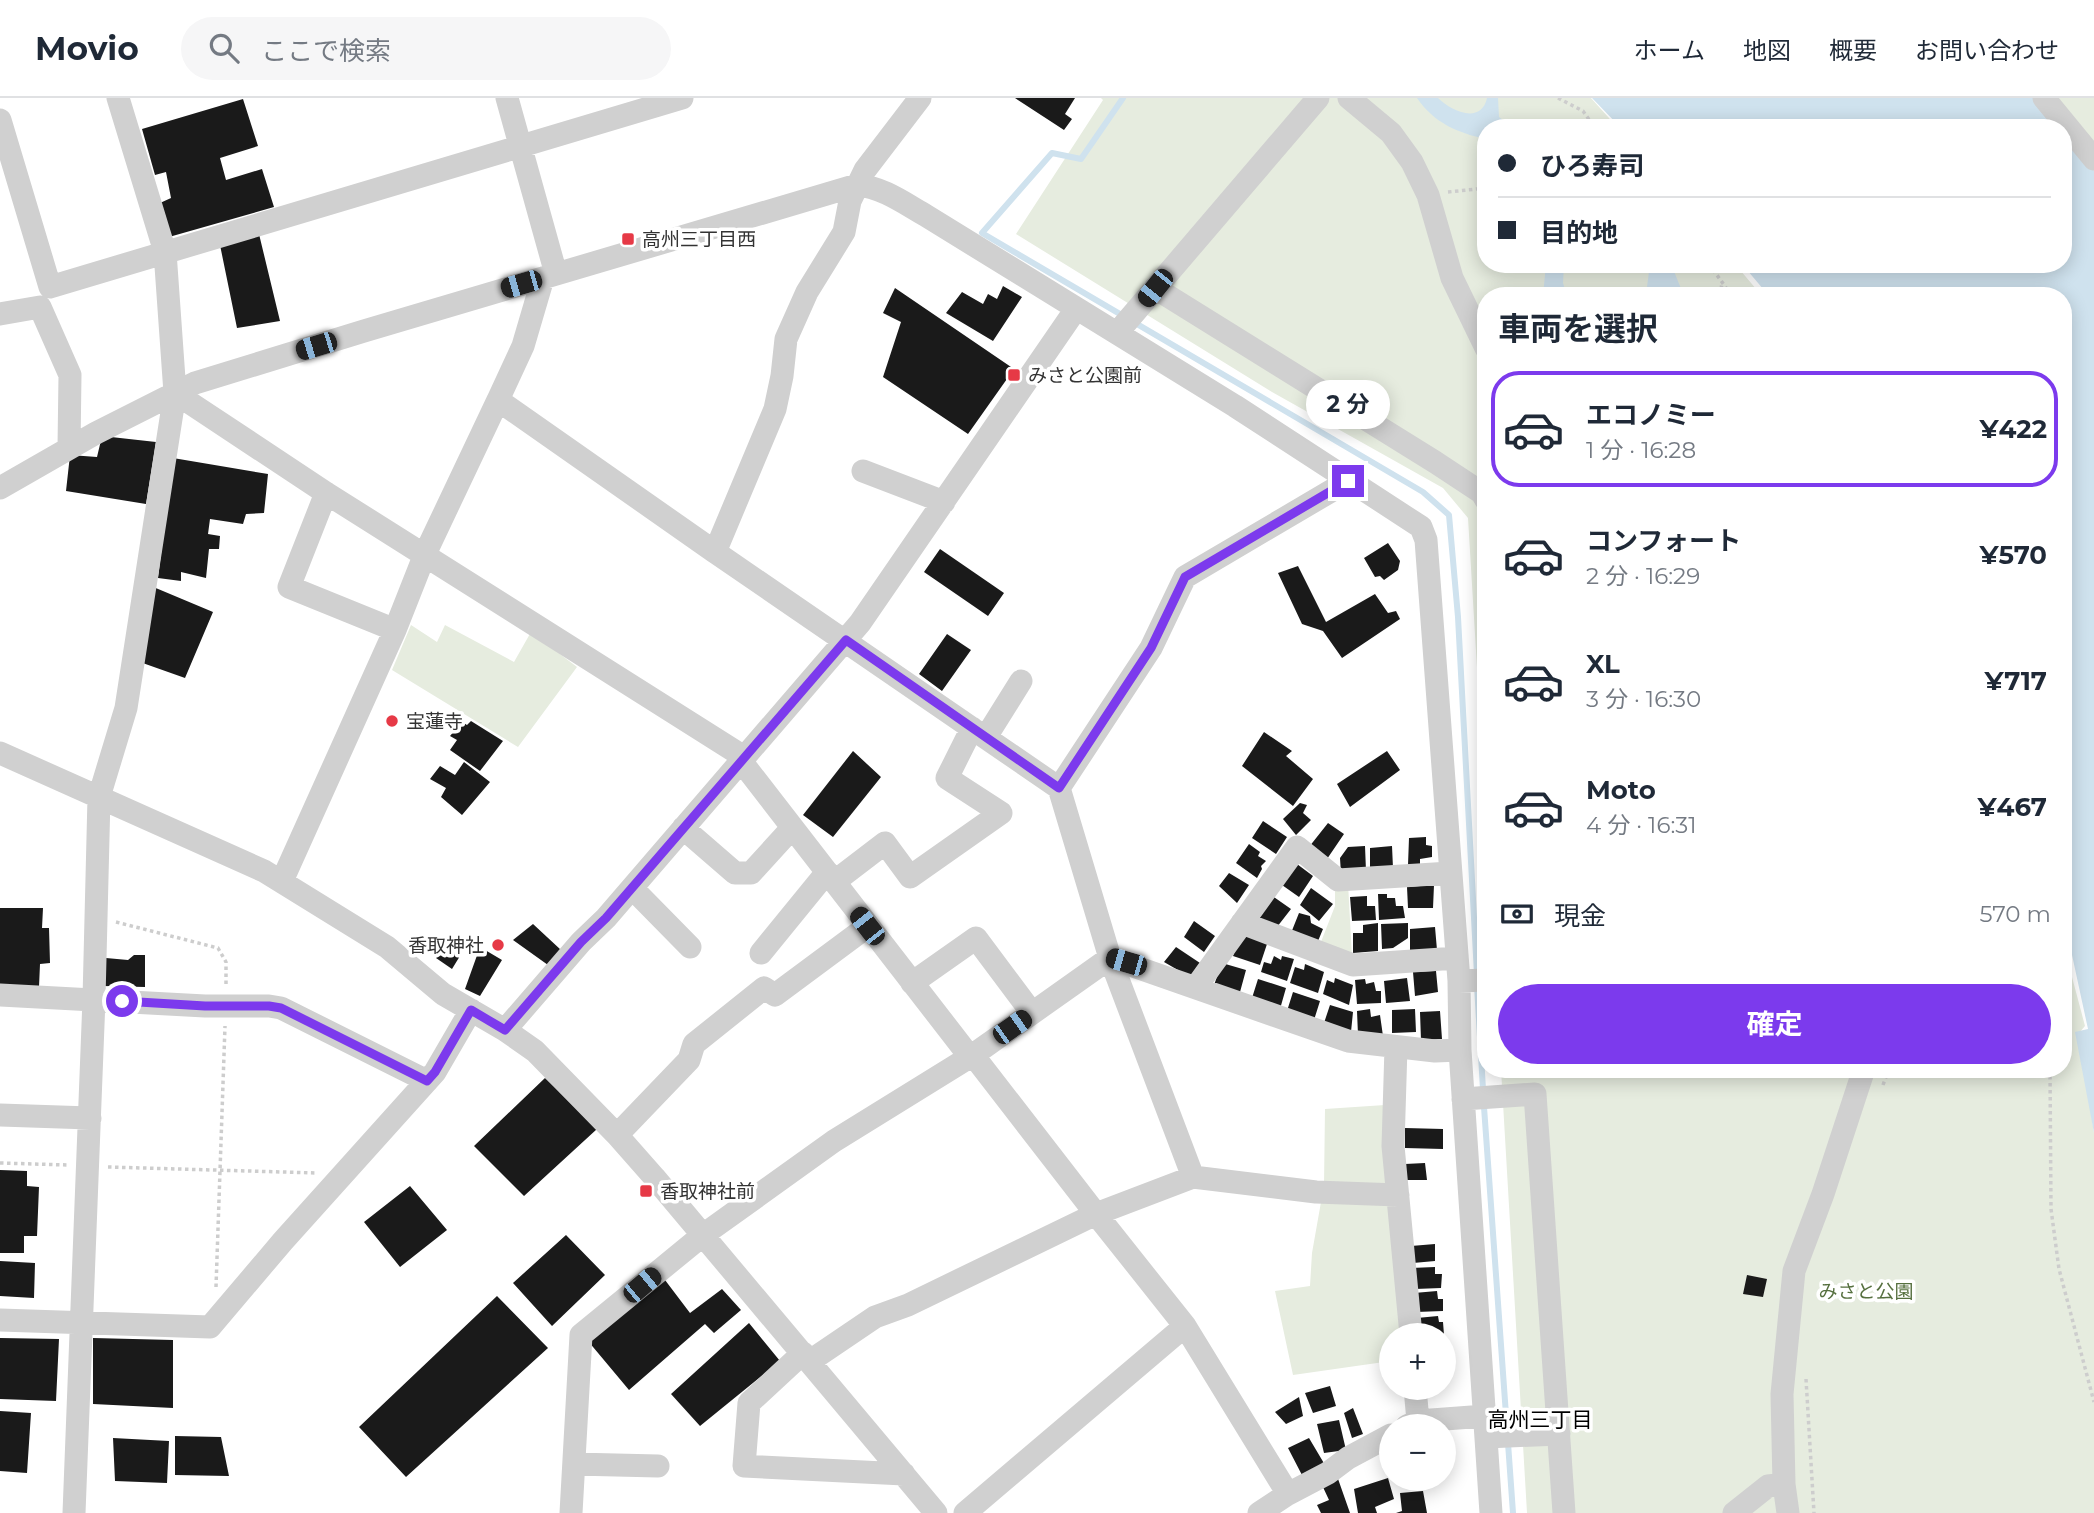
<!DOCTYPE html>
<html lang="ja">
<head>
<meta charset="utf-8">
<style>
  body { margin:0; font-family:Montserrat,"Noto Sans JP",sans-serif; background:#f6f6f7; color:#1f2937; height:100vh; display:flex; flex-direction:column; font-size:26px; white-space:nowrap }
  * { box-sizing:border-box; margin:0 }
  p { font-size:23px; color:#747a83 }
  .icon { flex:none; width:38px; height:38px; fill:none; stroke:currentColor; stroke-width:2; stroke-linecap:round; stroke-linejoin:round }
  .map { position:relative; flex:1; overflow:hidden }
  .details { position:absolute; left:1477px; top:189px; width:595px; height:791px; display:flex; flex-direction:column; background:#fff; border-radius:28px; box-shadow:0 4px 18px #0003 }
  .details>* { flex:none }
  .guide { position:absolute; left:1477px; top:21px; width:595px; height:154px; border-radius:28px; box-shadow:0 4px 18px #0003; display:grid; align-content:center; height:154px; padding:0 21px; background:#fff }
  .tools { position:absolute; left:1379px; top:1225px; display:grid; gap:14px }
  .tools a { display:grid; place-items:center; width:77px; height:77px; border-radius:50%; background:#fff; box-shadow:0 4px 18px #0003; font-size:35px }
  .end { position:absolute; width:32px; height:32px; margin:-16px; border:9px solid #7c3aed; background:#fff; box-shadow:0 0 0 4px #fff }
  .from { border-radius:50% }
  .bubble { position:absolute; height:49px; border-radius:24px; background:#fff; box-shadow:0 4px 18px #0003; font-size:23px; font-weight:700; line-height:49px; text-align:center }
  .car { position:absolute; width:21px; height:42px; margin:-21px -10px; border-radius:9px; box-shadow:0 0 5px 2px #0007; background:linear-gradient(#222 24%,#8ab4d8 0 40%,#222 0 76%,#8ab4d8 0 86%,#222 0) }
  .guide b { display:flex; align-items:center; gap:24px; height:66px; font-size:26px }
  .guide b+b { border-top:2px solid #e0e1e3 }
  .guide i { width:18px; height:18px; background:#1f2937 }
  ul { padding:0; list-style:none }
  li { display:flex; align-items:center; gap:21px; height:116px; margin:0 14px 10px; padding:0 7px; border:4px solid transparent; border-radius:28px }
  li div { flex:1 }
  li b { display:block; font-size:26px }
  li em { font-style:normal; font-weight:700 }
  li.selected { border-color:#7c3aed }
  li>.icon { width:63px; height:63px; stroke-width:1.5 }
  h2 { padding:0 21px; font-size:32px; line-height:84px }
  .pay { display:flex; align-items:center; gap:18px; height:77px; padding:0 21px; font-size:26px }
  .pay p { margin-inline-start:auto }
  .cta { display:flex; gap:14px; margin-top:auto; padding:14px 21px }
  .cta a { flex:1; height:80px; border-radius:42px; background:#7c3aed; color:#fff; font-size:28px; font-weight:700; line-height:80px; text-align:center }
  header { display:flex; align-items:center; gap:42px; box-sizing:border-box; height:98px; padding:0 35px; background:#fff; border-bottom:2px solid #e0e1e3 }
  header strong { font-size:33px }
  nav { display:flex; gap:38px; margin-inline-start:auto; font-size:24px }
  .search { width:490px; height:63px; background:#f6f6f7; display:flex; align-items:center; gap:18px; box-sizing:border-box; padding:0 24px; border-radius:38px; color:#747a83; font-size:26px }
  .map>svg:first-child { display:block }
</style>
</head>
<body>
<header>
<strong>Movio</strong>
<div class="search"><svg class="icon" aria-label="search" viewBox="0 0 24 24"><circle cx="10" cy="10" r="6"/><path d="M15 15l6 6"/></svg>ここで検索</div>
<nav><a>ホーム</a><a>地図</a><a>概要</a><a>お問い合わせ</a></nav>
</header>
<div class="map">
<svg width="2094" height="1415" viewBox="0 0 2094 1415">
  <rect width="100%" height="100%" fill="#fff"/>
  <!-- green -->
  <path fill="#e6ecdf" d="M1101 0H1591L1618 30H1486V166H1735L1762 198H1486V719L1468 420 1443 390 1272 294 1016 136 1103 2Z
    M2025 0H2094V84L2063 30Z
    M411 527 437 544 445 527 514 564 531 534 577 569 518 649 392 572Z
    M1335 785H1348L1352 859 1319 849 1335 808Z
    M2063 863 2068 864 2085 928 2079 935 2094 1035V1415H1527L1501 971H2063Z
    M1385 1007 1405 1237H1391V1263L1293 1277 1275 1193 1310 1188 1312 1155 1324 1087 1325 1011Z"/>
  <!-- water -->
  <path fill="#cfe2ee" d="M1417 0H1438C1451 13 1481 27 1487 0H1498L1499 19 1513 30H1486V41C1458 35 1434 25 1417 0Z
    M1592 0H2034L2058 30H1621Z
    M2063 36 2094 73V1035L2075 934 2088 931 2072 857 2063 859V198H1769L1742 166H2063Z
    M1546 166H1564L1563 185 1567 198H1543Z
    M1650 166H1671L1684 198H1641L1647 189Z"/>
  <g fill="none" stroke-linecap="round" stroke-linejoin="round">
    <!-- stream -->
    <path stroke="#cfe2ee" stroke-width="6" d="M1123 0 1081 61 1052 55 982 135 1423 394 1449 417 1458 519 1477 876
      M1477 887 1484 1009 1513 1415"/>
  </g>
  <!-- building -->
  <path fill="#1a1a1a" d="M1015 0H1075L1065 16 1072 21 1064 32Z
    M243 1 258 48 220 60 226 82 262 71 274 109 169 139 160 105 171 100 166 74 155 77 142 31Z
    M259 136 280 223 237 230 220 147Z
    M1003 188 1022 199 993 243 946 215 962 194 983 206 988 196 997 201Z
    M895 190 1014 271 968 336 883 279 901 224 883 215Z
    M102 338 156 344 146 406 66 393 70 357 97 359Z
    M173 360 268 376 264 415 246 416 243 426 210 421 208 436 220 438 219 451H209L206 480 181 474V483L158 480Z
    M1388 445 1400 463 1398 472 1384 482 1380 478 1375 479 1364 460Z
    M940 451 1004 495 988 518 924 474Z
    M1298 468 1326 524 1375 496 1388 515 1396 513 1400 521 1342 560 1323 533 1302 526 1278 475Z
    M151 488 213 514 185 580 137 563Z
    M947 536 971 552 942 593 919 576Z
    M471 623 503 643 480 673 450 652 457 642 450 638 462 624 467 627Z
    M1264 634 1292 653 1286 658 1313 681 1293 708 1242 668Z
    M853 653 881 679 833 739 803 717Z
    M1387 653 1400 672 1350 709 1337 686Z
    M464 664 490 684 462 717 441 699 446 690 430 681 440 668 455 677Z
    M1300 705 1307 707 1303 715 1311 722 1296 737 1283 721Z
    M1263 723 1287 739 1276 756 1252 740Z
    M1328 725 1344 736 1327 761 1309 749Z
    M1426 739V747L1432 748V759L1420 761V766L1408 767 1409 740Z
    M1249 746 1260 754 1258 758 1266 763 1261 768 1262 771 1257 780 1236 765Z
    M1365 748 1366 773 1341 776 1340 760 1348 749Z
    M1392 748 1393 770 1370 771V750Z
    M1297 766 1313 778 1299 799 1282 787Z
    M1229 775 1249 787 1237 805 1219 788Z
    M1434 787 1433 810H1408L1407 789Z
    M1311 790 1333 806 1319 823 1300 807Z
    M1378 796H1387V800H1395L1396 808H1403L1405 820 1379 822Z
    M1271 797 1291 811 1277 829 1256 818Z
    M1367 798V808H1375L1376 822 1352 823 1350 799Z
    M0 810H43L42 830H49L50 865 40 866 39 889 0 886Z
    M1299 815 1310 818 1311 825 1323 831 1318 843 1291 835Z
    M1194 823 1215 838 1204 854 1184 839Z
    M1378 825V853L1353 855V835H1363V827Z
    M1408 825V840L1393 850 1382 851 1381 826Z
    M533 826 561 852 548 867 513 842Z
    M1435 829 1437 852H1410V831Z
    M1242 836 1267 846 1260 867 1233 858Z
    M449 842 463 853 452 871 436 860Z
    M480 849 502 862 480 898 465 891Z
    M1176 849 1200 865 1190 879 1164 864Z
    M134 857H145V889L102 888 106 860 128 862Z
    M1274 858 1281 862 1282 858 1294 861 1287 883 1261 874 1264 864 1271 866Z
    M1222 865 1246 872 1240 894 1214 887Z
    M1305 866 1324 874 1318 895 1290 885 1295 869 1304 872Z
    M1436 873 1438 894 1415 898 1413 874Z
    M1335 880 1353 887 1349 907 1323 896 1327 882 1334 885Z
    M1407 880 1410 903 1386 905 1384 883Z
    M1258 881 1286 890 1280 911 1252 900Z
    M1365 881 1366 886 1374 884 1376 893H1381V905L1357 906 1355 882Z
    M1293 894 1320 903 1314 922 1287 913Z
    M1330 907 1353 914 1351 934 1324 925Z
    M1370 911 1371 919 1380 917 1383 938 1358 937 1357 913Z
    M1415 911 1416 934 1392 935V912Z
    M1440 913 1442 941 1421 942 1420 914Z
    M545 980 597 1031 524 1098 474 1048Z
    M1405 1030 1443 1031V1051L1405 1050Z
    M1425 1065 1427 1082H1406L1405 1066Z
    M0 1072 27 1073V1088L39 1089 37 1138H24V1155H0Z
    M410 1088 447 1132 400 1169 364 1124Z
    M566 1137 605 1177 552 1228 513 1185Z
    M1435 1146V1163L1413 1165 1411 1148Z
    M0 1163 35 1165 34 1200 0 1198Z
    M1435 1169V1176H1442L1441 1190 1415 1191 1411 1170Z
    M1747 1177 1767 1181 1763 1199 1743 1196Z
    M665 1182 690 1215 722 1191 741 1212 714 1235 705 1226 629 1292 588 1243Z
    M1437 1193 1438 1201H1443V1213L1416 1214 1414 1195Z
    M497 1198 548 1250 406 1379 359 1329Z
    M1438 1218 1439 1224H1443L1444 1237H1419L1417 1220Z
    M749 1225 780 1263 700 1328 671 1296Z
    M0 1240 59 1241 56 1303 0 1301Z
    M93 1240 173 1242V1310L93 1306Z
    M1330 1288 1336 1308 1313 1315 1305 1295Z
    M1299 1299 1303 1318 1286 1326 1275 1314Z
    M1353 1310 1363 1336 1352 1340 1344 1315Z
    M0 1313 31 1315 27 1375 0 1373Z
    M1339 1322 1346 1352 1324 1355 1317 1326Z
    M175 1338 221 1339 229 1378 175 1377Z
    M113 1340 169 1343 167 1385 115 1383Z
    M1309 1340 1325 1367 1303 1379 1288 1350Z
    M1337 1378 1350 1415H1321L1317 1407 1329 1402 1322 1387Z
    M1388 1380 1394 1401 1375 1409 1377 1415H1358L1354 1391Z
    M1423 1393 1427 1415H1396L1402 1413 1400 1395Z"/>
  <g fill="none" stroke-linecap="round" stroke-linejoin="round">
    <!-- path -->
    <path stroke="#cdcdcd" stroke-width="3.5" stroke-dasharray="3.5 3.5" stroke-linecap="butt" d="M1558 0 1583 13 1595 30
      M1448 94 1486 90
      M1709 166 1732 198
      M1720 198 1722 185
      M116 824 218 850 226 864V889
      M2050 971 2051 1111 2059 1171 2094 1304
      M1883 987 1889 971
      M0 1065 68 1067
      M108 1069 317 1075
      M216 1189 225 928
      M1806 1281 1814 1415"/>
    <!-- minor -->
    <path stroke="#d0d0d0" stroke-width="23" d="M507 0 556 176
      M920 0 865 72 850 103 844 134 807 194 786 241 782 278 775 311 715 454 1059 690 1110 860 1193 1079 1096 1116 973 957
      M1349 0 1391 35 1412 64 1428 97 1452 180 1486 250
      M2044 0 2094 61
      M0 22 50 189 682 0
      M543 180 523 248 498 302 715 454
      M1155 190 1435 364 1482 395 1486 402
      M0 216 40 209 70 277 69 349
      M1117 235 1318 0
      M175 295 326 395 744 659
      M863 373 944 404
      M0 390 96 335 195 285 364 233 857 87C882 89 904 105 925 117L1235 308 1421 429 1426 442 1459 883 1460 952 1491 1415
      M326 395 289 489 395 532
      M986 639 1021 583
      M0 655 264 773 387 849 443 896 505 932 535 953 617 1037 654 1079 936 1415
      M741 663 970 959
      M1059 690 1151 550 1185 479 1348 383
      M683 730 735 775H751L792 730
      M282 783 395 532 425 456 498 302
      M834 784 885 745 910 779 1001 715 947 680 972 630
      M632 790 690 849
      M1242 825 1353 867 1457 860
      M761 855 827 774
      M1459 883 1486 882
      M912 885 976 840 1032 915
      M1196 889 1297 749 1338 782 1450 775
      M0 897 205 908H269L281 910 427 983
      M505 932 581 844 606 820 860 525 1076 211
      M1396 949 1393 1048 1411 1237
      M1463 1001 1535 996 1564 1415
      M0 1017 90 1020
      M617 1037 689 962 694 946 764 890 775 897 868 828
      M1193 1079 1316 1094 1398 1097
      M0 1222 210 1229 283 1143 435 974 471 912
      M803 1255 749 1305 744 1368 904 1376
      M810 1263 875 1219 908 1207 1096 1116 1185 1228 1288 1396
      M1418 1323 1485 1318
      M1407 1328 1418 1323 1415 1290
      M1486 1339 1559 1336
      M574 1366 658 1368
      M74 1415 94 901 99 699 126 610 175 295 165 154 118 0
      M571 1415 581 1237 703 1137 834 1043 973 957 1110 860 1348 943 1435 953 1460 952
      M965 1415 1185 1228
      M1259 1415 1288 1396 1328 1375 1348 1360 1391 1337
      M1734 1415 1768 1388 1784 1386
      M1788 1415 1784 1386 1782 1296 1794 1173 1823 1096 1864 971"/>
  </g>
  <g fill="none" stroke-linecap="round" stroke-linejoin="round">
    <!-- route -->
    <path stroke="#7c3aed" stroke-width="9" d="M122 903 205 908H269L281 910 427 983 435 974 471 912 505 932 581 844 606 820 846 542 1059 690 1151 550 1185 479 1348 383"/>
  </g>
  <!-- markers -->
  <g fill="#e63946" stroke="#fff" stroke-width="2.5">
    <rect x="621" y="134" width="14" height="14" rx="3.5"/>
    <rect x="1007" y="270" width="14" height="14" rx="3.5"/>
    <circle cx="392" cy="623" r="7"/>
    <circle cx="498" cy="847" r="7"/>
    <rect x="639" y="1086" width="14" height="14" rx="3.5"/>
  </g>
  <g text-anchor="middle" dominant-baseline="central" stroke-width="7" stroke-linejoin="round" paint-order="stroke">
    <!-- poi labels -->
    <g font-size="19" fill="#333" stroke="#fff" text-anchor="start">
      <text x="642" y="141">高州三丁目西</text>
      <text x="1028" y="277">みさと公園前</text>
      <text x="406" y="623">宝蓮寺</text>
      <text x="484" y="847" text-anchor="end">香取神社</text>
      <text x="660" y="1093">香取神社前</text>
    </g>
    <!-- park labels -->
    <g font-size="19" fill="#56703f" stroke="#fff">
      <text x="1866" y="1193">みさと公園</text>
    </g>
    <!-- neighbourhood labels -->
    <g font-size="21" fill="#000" stroke="#fff">
      <text x="1540" y="1321">高州三丁目</text>
    </g>
  </g>
</svg>
<div class="tools">
<a>+</a>
<a>−</a>
</div>
<i class="end from" style="left:122px;top:903px"></i>
<i class="end" style="left:1348px;top:383px"></i>
<div class="bubble" style="left:1306px;top:282px;width:84px">2 分</div>
<i class="car" style="left:521px;top:186px;rotate:254deg"></i>
<i class="car" style="left:1155px;top:190px;rotate:219deg"></i>
<i class="car" style="left:316px;top:248px;rotate:253deg"></i>
<i class="car" style="left:867px;top:828px;rotate:322deg"></i>
<i class="car" style="left:1126px;top:864px;rotate:286deg"></i>
<i class="car" style="left:1012px;top:929px;rotate:55deg"></i>
<i class="car" style="left:642px;top:1187px;rotate:50deg"></i>
<div class="guide">
<b><i class="from"></i>ひろ寿司</b>
<b><i></i>目的地</b>
</div>
<section class="details">
<h2>車両を選択</h2>
<ul>
<li class="selected"><svg class="icon" aria-label="car" viewBox="0 0 24 24"><path d="M5 17H2v-5l4-1 3-4h7l3 4 3 1v5h-3M9 17h6M6 11h13"/><circle cx="7" cy="17" r="2"/><circle cx="17" cy="17" r="2"/></svg><div><b>エコノミー</b><p>1 分 · 16:28</p></div><em>¥422</em></li>
<li><svg class="icon" aria-label="car" viewBox="0 0 24 24"><path d="M5 17H2v-5l4-1 3-4h7l3 4 3 1v5h-3M9 17h6M6 11h13"/><circle cx="7" cy="17" r="2"/><circle cx="17" cy="17" r="2"/></svg><div><b>コンフォート</b><p>2 分 · 16:29</p></div><em>¥570</em></li>
<li><svg class="icon" aria-label="car" viewBox="0 0 24 24"><path d="M5 17H2v-5l4-1 3-4h7l3 4 3 1v5h-3M9 17h6M6 11h13"/><circle cx="7" cy="17" r="2"/><circle cx="17" cy="17" r="2"/></svg><div><b>XL</b><p>3 分 · 16:30</p></div><em>¥717</em></li>
<li><svg class="icon" aria-label="car" viewBox="0 0 24 24"><path d="M5 17H2v-5l4-1 3-4h7l3 4 3 1v5h-3M9 17h6M6 11h13"/><circle cx="7" cy="17" r="2"/><circle cx="17" cy="17" r="2"/></svg><div><b>Moto</b><p>4 分 · 16:31</p></div><em>¥467</em></li>
</ul>
<div class="pay"><svg class="icon" aria-label="cash" viewBox="0 0 24 24"><path d="M3 7h18v10H3z"/><circle cx="12" cy="12" r="2"/></svg>現金<p>570 m</p></div>
<div class="cta"><a>確定</a></div>
</section>
</div>
</body>
</html>
